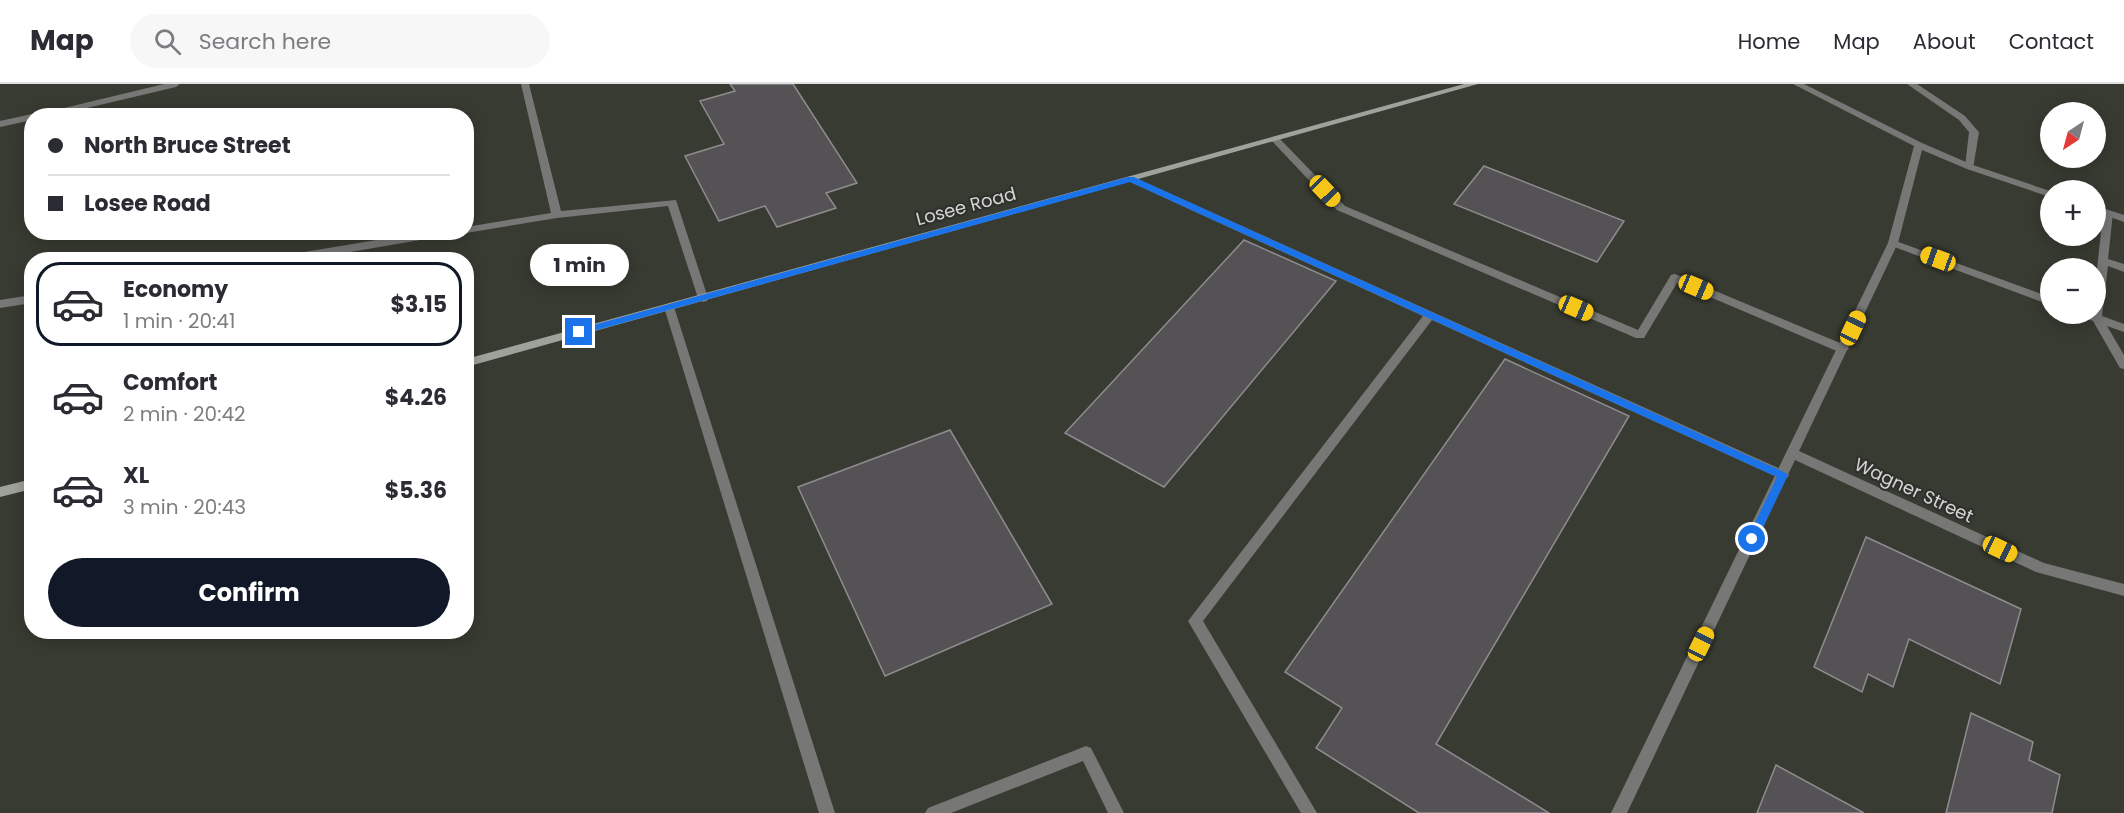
<!DOCTYPE html>
<html lang="en">
<head>
<meta charset="utf-8">
<style>
  body { margin:0; font-family:Poppins,sans-serif; background:#f7f7f7; color:#2b2b33; height:100vh; display:flex; flex-direction:column; font-size:22px; white-space:nowrap }
  * { box-sizing:border-box; margin:0 }
  p { font-size:20px; color:#7c7c81 }
  .icon { flex:none; width:33px; height:33px; fill:none; stroke:currentColor; stroke-width:2; stroke-linecap:round; stroke-linejoin:round }
  .map { position:relative; flex:1; overflow:hidden }
  .panel { position:absolute; left:24px; top:168px; width:450px; height:387px; display:flex; flex-direction:column; background:#fff; border-radius:24px; box-shadow:0 3px 15px #0003 }
  .panel>* { flex:none }
  .guide { position:absolute; left:24px; top:24px; width:450px; height:132px; border-radius:24px; box-shadow:0 3px 15px #0003; display:grid; align-content:center; height:132px; padding:0 24px; background:#fff }
  .needle { width:39px; rotate:216deg }
  .buttons { position:absolute; left:2040px; top:18px; display:grid; gap:12px }
  .buttons a { display:grid; place-items:center; width:66px; height:66px; border-radius:50%; background:#fff; box-shadow:0 3px 15px #0003; font-size:30px }
  .end { position:absolute; width:27px; height:27px; margin:-14px; border:8px solid #1a73e8; background:#fff; box-shadow:0 0 0 3px #fff }
  .from { border-radius:50% }
  .bubble { position:absolute; height:42px; border-radius:21px; background:#fff; box-shadow:0 3px 15px #0003; font-size:20px; font-weight:700; line-height:42px; text-align:center }
  .car { position:absolute; width:18px; height:36px; margin:-18px -9px; border-radius:8px; box-shadow:0 0 4px 2px #0007; background:linear-gradient(#f5c518 24%,#345 0 40%,#f5c518 0 76%,#345 0 86%,#f5c518 0) }
  .guide b { display:flex; align-items:center; gap:21px; height:57px; font-size:22px }
  .guide b+b { border-top:2px solid #e1e1e2 }
  .guide i { width:15px; height:15px; background:#2b2b33 }
  ul { padding:10px 0 0; list-style:none }
  li { display:flex; align-items:center; gap:18px; height:84px; margin:0 12px 9px; padding:0 12px; border:3px solid transparent; border-radius:24px }
  li div { flex:1 }
  li b { display:block; font-size:22px }
  li em { font-style:normal; font-weight:700 }
  li.selected { border-color:#111827 }
  li>.icon { width:54px; height:54px; stroke-width:1.5 }
  .cta { display:flex; gap:12px; margin-top:auto; padding:12px 24px }
  .cta a { flex:1; height:69px; border-radius:36px; background:#111827; color:#fff; font-size:24px; font-weight:700; line-height:69px; text-align:center }
  header { display:flex; align-items:center; gap:36px; box-sizing:border-box; height:84px; padding:0 30px; background:#fff; border-bottom:2px solid #e1e1e2 }
  header strong { font-size:28px }
  nav { display:flex; gap:33px; margin-inline-start:auto; font-size:21px }
  .search { width:420px; height:54px; background:#f7f7f7; display:flex; align-items:center; gap:15px; box-sizing:border-box; padding:0 21px; border-radius:33px; color:#7c7c81; font-size:22px }
  .map>svg:first-child { display:block }
</style>
</head>
<body>
<header>
<strong>Map</strong>
<div class="search"><svg class="icon" aria-label="search" viewBox="0 0 24 24"><circle cx="10" cy="10" r="6"/><path d="M15 15l6 6"/></svg>Search here</div>
<nav><a>Home</a><a>Map</a><a>About</a><a>Contact</a></nav>
</header>
<div class="map">
<svg width="2124" height="729" viewBox="0 0 2124 729">
  <rect width="100%" height="100%" fill="#2f312c"/>
  <!-- built -->
  <path fill="#383b31" fill-rule="evenodd" d="M0 0H2124V729H0ZM2050 28H2096V74H2050ZM32 32H466V148H32ZM2050 106H2096V152H2050ZM32 176H466V548H32ZM2050 184H2096V230H2050Z"/>
  <!-- building -->
  <path fill="#555256" stroke="#8f8c90" stroke-width="1.5" d="M730 0H793L857 99 826 109 836 124 777 143 765 122 719 137 685 72 724 60 700 17 735 7Z
    M1484 82 1624 137 1597 178 1454 120Z
    M1244 156 1336 197 1164 403 1065 349Z
    M1505 275 1629 332 1436 660 1549 729H1419L1316 664 1342 624 1285 588Z
    M950 346 1052 520 885 592 798 403Z
    M1866 453 2021 525 2000 600 1909 555 1893 603 1868 590 1862 608 1814 583Z
    M1971 629 2033 658 2029 676 2060 691 2052 729H1946Z
    M1776 681 1864 729H1757Z"/>
  <g fill="none" stroke-linecap="round" stroke-linejoin="round">
    <!-- lane -->
    <path fill="#777876" fill-rule="evenodd" d="M164 0H180L176 3 53 32H32V36L0 43V37L32 30 35 31Z
      M521 0H529L561 127 676 116 708 214 707 217 703 218 698 214 668 122 557 134 466 149 463 148H466V143L551 129Z
      M1907 0H1917L1965 32 1977 46 1979 48 1973 85 1970 86 1965 83 1969 48 1959 36Z
      M1275 52 1278 53 1345 122 1638 246 1671 191 1675 190 1847 262 1849 265 1843 269 1839 268 1677 199 1644 254H1636L1337 126 1272 57 1270 55Z
      M1131 92 1787 388 1789 391 1787 394H1779L1432 236 1203 537 1317 729H1301L1188 537 1423 232 1128 97V93Z
      M2108 126 2113 129 2108 175 2124 180V188L2108 182 2102 232 2124 240V248L2107 242 2124 271V285L2120 284 2093 237 2082 233 2081 230H2096V195L2103 129Z
      M425 148H454L449 151 304 176H275L280 172Z
      M1893 156 2050 213V221L1889 161 1888 159Z
      M32 211V219L0 224V216Z
      M669 219 674 223 835 729H819L664 223Z
      M1086 662 1091 664 1124 729H1108L1083 677 951 729H925L928 724Z"/>
    <!-- street -->
    <path fill="#777876" fill-rule="evenodd" d="M1793 0H1804L1922 59 1973 81 2050 107V113L2047 112 1967 85 1922 66 1898 159 1799 367 2044 479 2124 500V512L2036 488 1795 376 1627 729H1611L1888 159 1914 62Z
      M2096 122 2124 131V138L2096 128Z"/>
    <!-- secondary -->
    <path fill="#9fa19d" fill-rule="evenodd" d="M1464 0H1478L466 283V275Z
      M32 395V405L0 413V403Z"/>
  </g>
  <!-- route -->
  <path fill="#1a73e8" d="M1128 93H1134L1786 389 1788 391 1756 458 1752 459 1747 455 1777 393 1130 98 579 251 575 248 579 245Z"/>
  <g text-anchor="middle" dominant-baseline="central" stroke-width="4.5" stroke-linejoin="round" paint-order="stroke">
    <!-- street labels -->
    <g font-size="18" fill="#d5d6d4" stroke="#2f312c">
      <text transform="translate(966 122) rotate(-15)">Losee Road</text>
      <text transform="translate(1914 406) rotate(25)">Wagner Street</text>
    </g>
  </g>
</svg>
<div class="buttons">
<a><svg class="needle" viewBox="-14 -14 28 28"><path d="M0-13l5 13h-10z" fill="#e53935"/><path d="M0 13l5-13h-10z" fill="#7c7c81"/></svg></a>
<a>+</a>
<a>−</a>
</div>
<i class="end from" style="left:1752px;top:455px"></i>
<i class="end" style="left:579px;top:248px"></i>
<div class="bubble" style="left:530px;top:160px;width:99px">1 min</div>
<i class="car" style="left:1325px;top:107px;rotate:136deg"></i>
<i class="car" style="left:1938px;top:175px;rotate:290deg"></i>
<i class="car" style="left:1696px;top:203px;rotate:113deg"></i>
<i class="car" style="left:1576px;top:224px;rotate:113deg"></i>
<i class="car" style="left:1853px;top:244px;rotate:25deg"></i>
<i class="car" style="left:2000px;top:465px;rotate:115deg"></i>
<i class="car" style="left:1701px;top:560px;rotate:26deg"></i>
<div class="guide">
<b><i class="from"></i>North Bruce Street</b>
<b><i></i>Losee Road</b>
</div>
<section class="panel">
<ul>
<li class="selected"><svg class="icon" aria-label="car" viewBox="0 0 24 24"><path d="M5 17H2v-5l4-1 3-4h7l3 4 3 1v5h-3M9 17h6M6 11h13"/><circle cx="7" cy="17" r="2"/><circle cx="17" cy="17" r="2"/></svg><div><b>Economy</b><p>1 min · 20:41</p></div><em>$3.15</em></li>
<li><svg class="icon" aria-label="car" viewBox="0 0 24 24"><path d="M5 17H2v-5l4-1 3-4h7l3 4 3 1v5h-3M9 17h6M6 11h13"/><circle cx="7" cy="17" r="2"/><circle cx="17" cy="17" r="2"/></svg><div><b>Comfort</b><p>2 min · 20:42</p></div><em>$4.26</em></li>
<li><svg class="icon" aria-label="car" viewBox="0 0 24 24"><path d="M5 17H2v-5l4-1 3-4h7l3 4 3 1v5h-3M9 17h6M6 11h13"/><circle cx="7" cy="17" r="2"/><circle cx="17" cy="17" r="2"/></svg><div><b>XL</b><p>3 min · 20:43</p></div><em>$5.36</em></li>
</ul>
<div class="cta"><a>Confirm</a></div>
</section>
</div>
</body>
</html>
